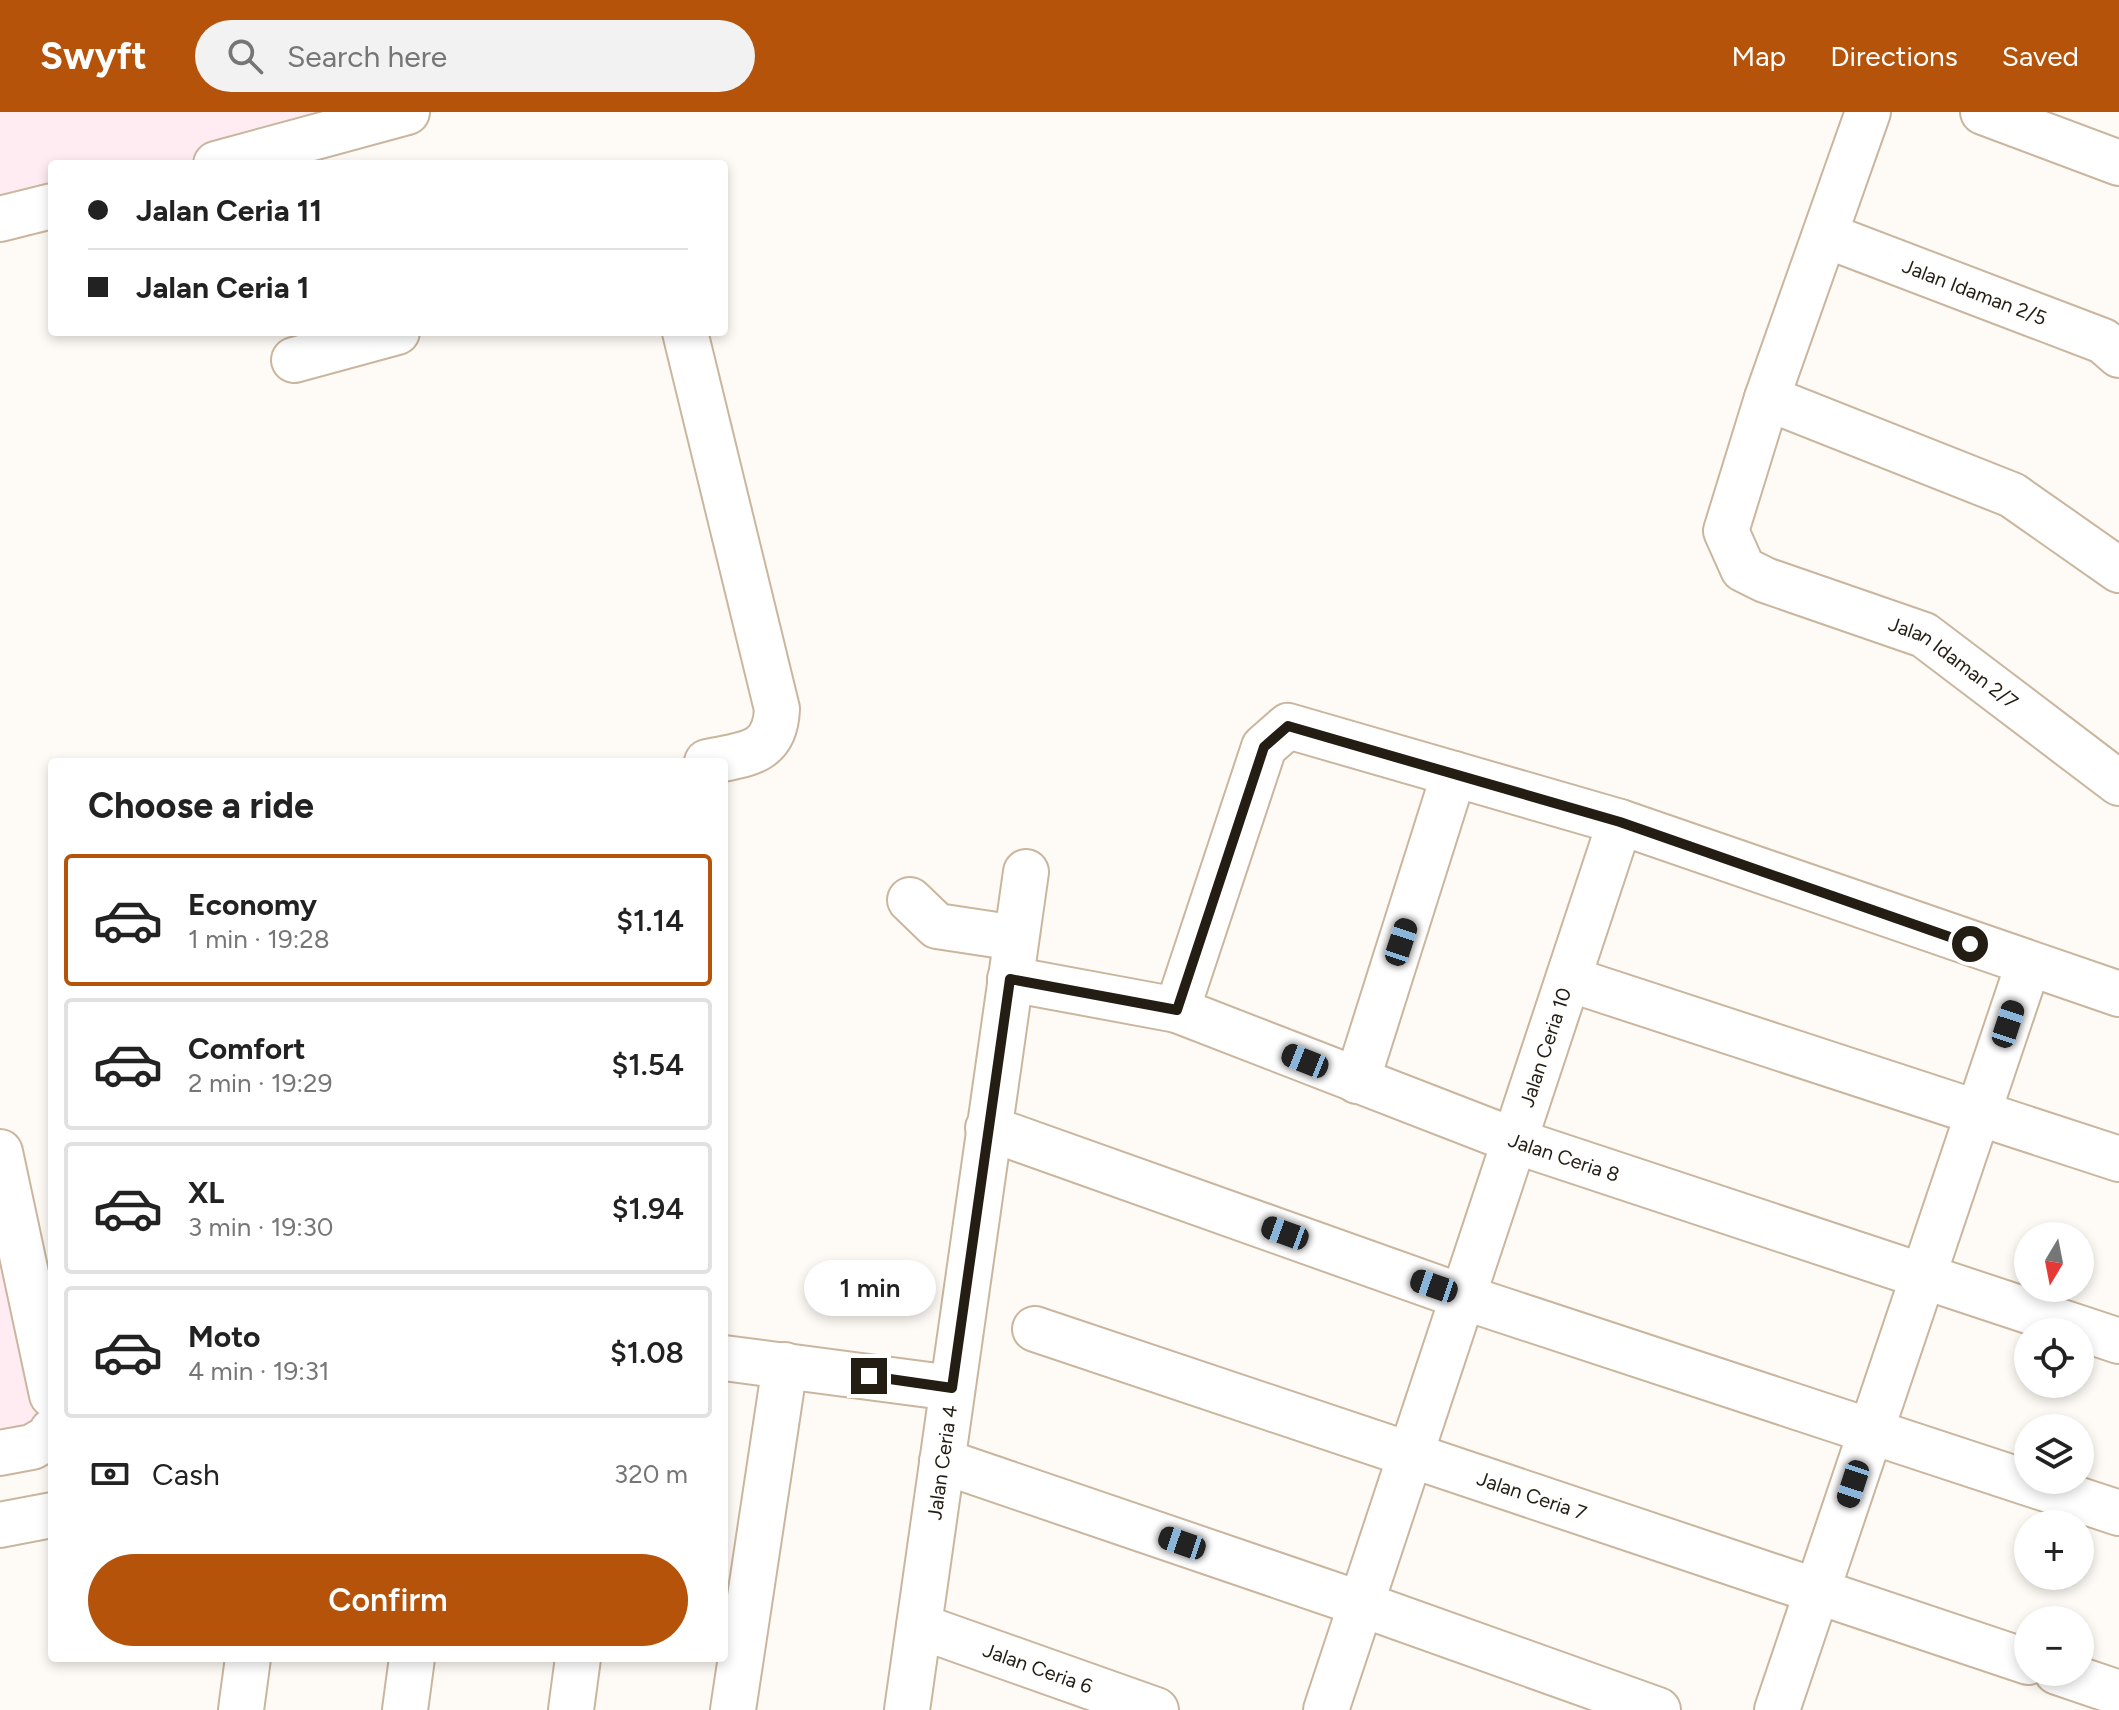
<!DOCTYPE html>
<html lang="en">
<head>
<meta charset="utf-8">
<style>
  body { margin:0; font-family:Figtree,sans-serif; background:#f2f2f2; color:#222; height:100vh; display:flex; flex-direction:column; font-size:30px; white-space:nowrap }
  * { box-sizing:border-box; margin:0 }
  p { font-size:26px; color:#767676 }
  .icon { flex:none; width:44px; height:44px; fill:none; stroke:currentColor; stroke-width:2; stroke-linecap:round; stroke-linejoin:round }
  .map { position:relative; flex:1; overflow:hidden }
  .sheet { position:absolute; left:48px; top:646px; width:680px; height:904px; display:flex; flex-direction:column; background:#fff; border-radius:8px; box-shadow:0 4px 12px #0003 }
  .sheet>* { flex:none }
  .hud { position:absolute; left:48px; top:48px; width:680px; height:176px; border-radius:8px; box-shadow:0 4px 12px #0003; display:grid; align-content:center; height:176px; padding:0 40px; background:#fff }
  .needle { width:52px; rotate:190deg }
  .tools { position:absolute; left:2014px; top:1110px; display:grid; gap:16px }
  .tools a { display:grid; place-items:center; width:80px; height:80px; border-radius:50%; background:#fff; box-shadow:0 4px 12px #0003; font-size:40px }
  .end { position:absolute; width:36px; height:36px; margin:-18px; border:10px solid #241d13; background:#fff; box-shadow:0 0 0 4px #fff }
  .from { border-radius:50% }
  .bubble { position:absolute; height:56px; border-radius:28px; background:#fff; box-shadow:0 4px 12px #0003; font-size:26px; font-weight:600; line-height:56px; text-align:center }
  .car { position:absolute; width:24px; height:48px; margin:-24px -12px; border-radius:10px; box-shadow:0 0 6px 2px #0007; background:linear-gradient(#222 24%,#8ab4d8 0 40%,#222 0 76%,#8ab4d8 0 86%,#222 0) }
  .hud b { display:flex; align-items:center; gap:28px; height:76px; font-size:30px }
  .hud b+b { border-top:2px solid #e0e0e0 }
  .hud i { width:20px; height:20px; background:#222 }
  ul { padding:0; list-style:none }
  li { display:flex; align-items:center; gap:24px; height:132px; margin:0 16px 12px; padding:0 24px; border:4px solid #e0e0e0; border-radius:8px }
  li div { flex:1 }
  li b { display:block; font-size:30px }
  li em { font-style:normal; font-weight:600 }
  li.selected { border-color:#b45309 }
  li>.icon { width:72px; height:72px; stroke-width:1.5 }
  h2 { padding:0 40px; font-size:36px; line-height:96px }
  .pay { display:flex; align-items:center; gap:20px; height:88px; padding:0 40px; font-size:30px }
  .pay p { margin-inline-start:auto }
  .cta { display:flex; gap:16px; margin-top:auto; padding:16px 40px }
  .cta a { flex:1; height:92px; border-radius:48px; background:#b45309; color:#fff; font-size:32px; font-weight:600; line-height:92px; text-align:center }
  header { display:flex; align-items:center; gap:48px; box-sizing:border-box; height:112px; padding:0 40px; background:#b45309; color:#fff }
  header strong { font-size:38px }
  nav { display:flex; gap:44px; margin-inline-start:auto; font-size:28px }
  .search { width:560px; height:72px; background:#f2f2f2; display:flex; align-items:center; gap:20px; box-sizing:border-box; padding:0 28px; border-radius:44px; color:#767676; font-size:30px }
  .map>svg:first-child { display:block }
</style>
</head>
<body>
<header>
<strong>Swyft</strong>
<div class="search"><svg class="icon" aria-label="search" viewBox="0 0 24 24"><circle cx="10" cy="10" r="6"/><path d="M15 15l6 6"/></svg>Search here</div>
<nav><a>Map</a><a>Directions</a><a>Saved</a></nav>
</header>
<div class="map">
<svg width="2119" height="1598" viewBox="0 0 2119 1598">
  <rect width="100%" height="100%" fill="#fefaf5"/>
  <!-- commercial -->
  <path fill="#ffebf2" d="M0 0H436L245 52H52V102L0 115Z
    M0 1017 30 1140 52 1331 0 1351Z"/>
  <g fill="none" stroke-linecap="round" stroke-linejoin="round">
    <defs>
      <g id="minor">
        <path id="s1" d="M1868 0 1767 286 1726 419 1743 457 1765 468 1924 523 2119 671"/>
        <path d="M1983 0 2119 51"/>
        <path d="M216 52 407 0"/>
        <path d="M0 107 52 94"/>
        <path id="s2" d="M1825 123 2103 229 2119 243"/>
        <path d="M685 220 777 597C775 643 745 642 707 650"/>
        <path d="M294 248 397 220"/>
        <path d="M1767 286 2012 383 2119 458"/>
        <path d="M910 788 937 814 1016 826"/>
        <path id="s3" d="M1010 867 1177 898 1515 1029 2119 1229"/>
        <path d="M1569 867 2119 1047"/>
        <path d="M1177 898 1264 635 1288 614 1620 710 2119 882"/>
        <path d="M1357 969 1454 662"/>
        <path d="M988 1016 1463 1185 2119 1401"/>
        <path d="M0 1040 52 1283"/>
        <path id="s4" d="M1035 1217 2028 1550"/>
        <path d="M724 1246 952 1276"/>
        <path d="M0 1341 32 1335 51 1324 52 1319"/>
        <path d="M942 1349 1361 1492 1658 1598"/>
        <path d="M0 1413 52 1403"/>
        <path id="s5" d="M919 1514 1156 1598"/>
        <path d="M2057 1560 2119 1581"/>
        <path d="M241 1598 248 1546"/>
        <path d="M405 1598 412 1546"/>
        <path d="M571 1598 578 1546"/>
        <path d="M733 1598 785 1253"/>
        <path id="s6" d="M907 1598 1026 760"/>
        <path id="s7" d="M1326 1598 1620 710"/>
        <path d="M1777 1598 2028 853"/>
      </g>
    </defs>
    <!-- minor casing -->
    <use href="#minor" stroke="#cab69e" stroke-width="48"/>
    <!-- minor -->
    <use href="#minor" stroke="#fff" stroke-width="44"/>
  </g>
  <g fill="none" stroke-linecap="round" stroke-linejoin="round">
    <!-- route -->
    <path stroke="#241d13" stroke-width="10" d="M869 1264 952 1276 1010 867 1177 898 1264 635 1288 614 1620 710 1970 832"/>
  </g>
  <g text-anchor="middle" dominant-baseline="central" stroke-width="6" stroke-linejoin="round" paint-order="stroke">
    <!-- street labels -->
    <g font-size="20" fill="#241d13" stroke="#fefaf5">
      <text stroke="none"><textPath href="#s2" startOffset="160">Jalan Idaman 2/5</textPath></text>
      <text stroke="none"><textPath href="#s1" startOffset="716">Jalan Idaman 2/7</textPath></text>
      <text stroke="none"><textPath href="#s7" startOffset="698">Jalan Ceria 10</textPath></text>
      <text stroke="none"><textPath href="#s3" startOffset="584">Jalan Ceria 8</textPath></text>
      <text stroke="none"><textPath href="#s6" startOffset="250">Jalan Ceria 4</textPath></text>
      <text stroke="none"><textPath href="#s4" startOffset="524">Jalan Ceria 7</textPath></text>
      <text stroke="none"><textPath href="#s5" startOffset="126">Jalan Ceria 6</textPath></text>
    </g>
  </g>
</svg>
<div class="tools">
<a><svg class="needle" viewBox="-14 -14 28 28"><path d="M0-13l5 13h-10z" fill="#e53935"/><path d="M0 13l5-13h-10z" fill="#767676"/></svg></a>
<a><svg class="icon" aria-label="locate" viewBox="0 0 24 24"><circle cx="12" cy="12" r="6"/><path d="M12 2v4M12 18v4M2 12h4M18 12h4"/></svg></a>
<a><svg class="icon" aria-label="layers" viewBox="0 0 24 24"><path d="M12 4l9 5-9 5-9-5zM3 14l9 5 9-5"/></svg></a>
<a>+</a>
<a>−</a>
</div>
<i class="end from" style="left:1970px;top:832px"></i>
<i class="end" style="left:869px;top:1264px"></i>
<div class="bubble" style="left:804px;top:1148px;width:132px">1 min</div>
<i class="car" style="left:1401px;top:830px;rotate:18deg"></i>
<i class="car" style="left:2008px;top:912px;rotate:18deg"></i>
<i class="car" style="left:1305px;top:949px;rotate:292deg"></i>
<i class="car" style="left:1285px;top:1121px;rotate:290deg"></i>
<i class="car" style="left:1434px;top:1174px;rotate:289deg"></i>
<i class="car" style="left:1853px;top:1372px;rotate:198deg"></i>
<i class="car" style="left:1182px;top:1431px;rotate:289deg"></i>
<div class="hud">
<b><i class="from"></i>Jalan Ceria 11</b>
<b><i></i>Jalan Ceria 1</b>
</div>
<section class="sheet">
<h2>Choose a ride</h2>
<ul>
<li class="selected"><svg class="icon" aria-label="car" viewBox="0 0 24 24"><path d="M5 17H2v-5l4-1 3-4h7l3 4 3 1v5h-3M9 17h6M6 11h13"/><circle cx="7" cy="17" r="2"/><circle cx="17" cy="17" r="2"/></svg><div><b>Economy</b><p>1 min · 19:28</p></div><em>$1.14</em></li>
<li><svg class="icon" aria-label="car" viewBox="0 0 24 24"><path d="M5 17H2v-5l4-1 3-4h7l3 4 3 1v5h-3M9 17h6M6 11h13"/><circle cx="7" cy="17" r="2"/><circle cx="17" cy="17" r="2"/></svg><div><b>Comfort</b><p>2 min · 19:29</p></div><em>$1.54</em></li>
<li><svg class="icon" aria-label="car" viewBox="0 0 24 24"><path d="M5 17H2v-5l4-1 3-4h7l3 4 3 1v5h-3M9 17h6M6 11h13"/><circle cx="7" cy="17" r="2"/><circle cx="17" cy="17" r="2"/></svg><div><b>XL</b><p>3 min · 19:30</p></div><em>$1.94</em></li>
<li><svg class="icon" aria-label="car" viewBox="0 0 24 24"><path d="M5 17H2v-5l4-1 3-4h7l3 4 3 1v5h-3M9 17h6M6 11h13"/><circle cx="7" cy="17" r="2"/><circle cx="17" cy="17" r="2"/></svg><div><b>Moto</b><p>4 min · 19:31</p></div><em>$1.08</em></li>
</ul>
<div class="pay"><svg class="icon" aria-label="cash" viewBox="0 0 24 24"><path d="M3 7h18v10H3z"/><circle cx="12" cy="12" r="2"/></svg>Cash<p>320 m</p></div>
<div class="cta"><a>Confirm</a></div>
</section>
</div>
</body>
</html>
